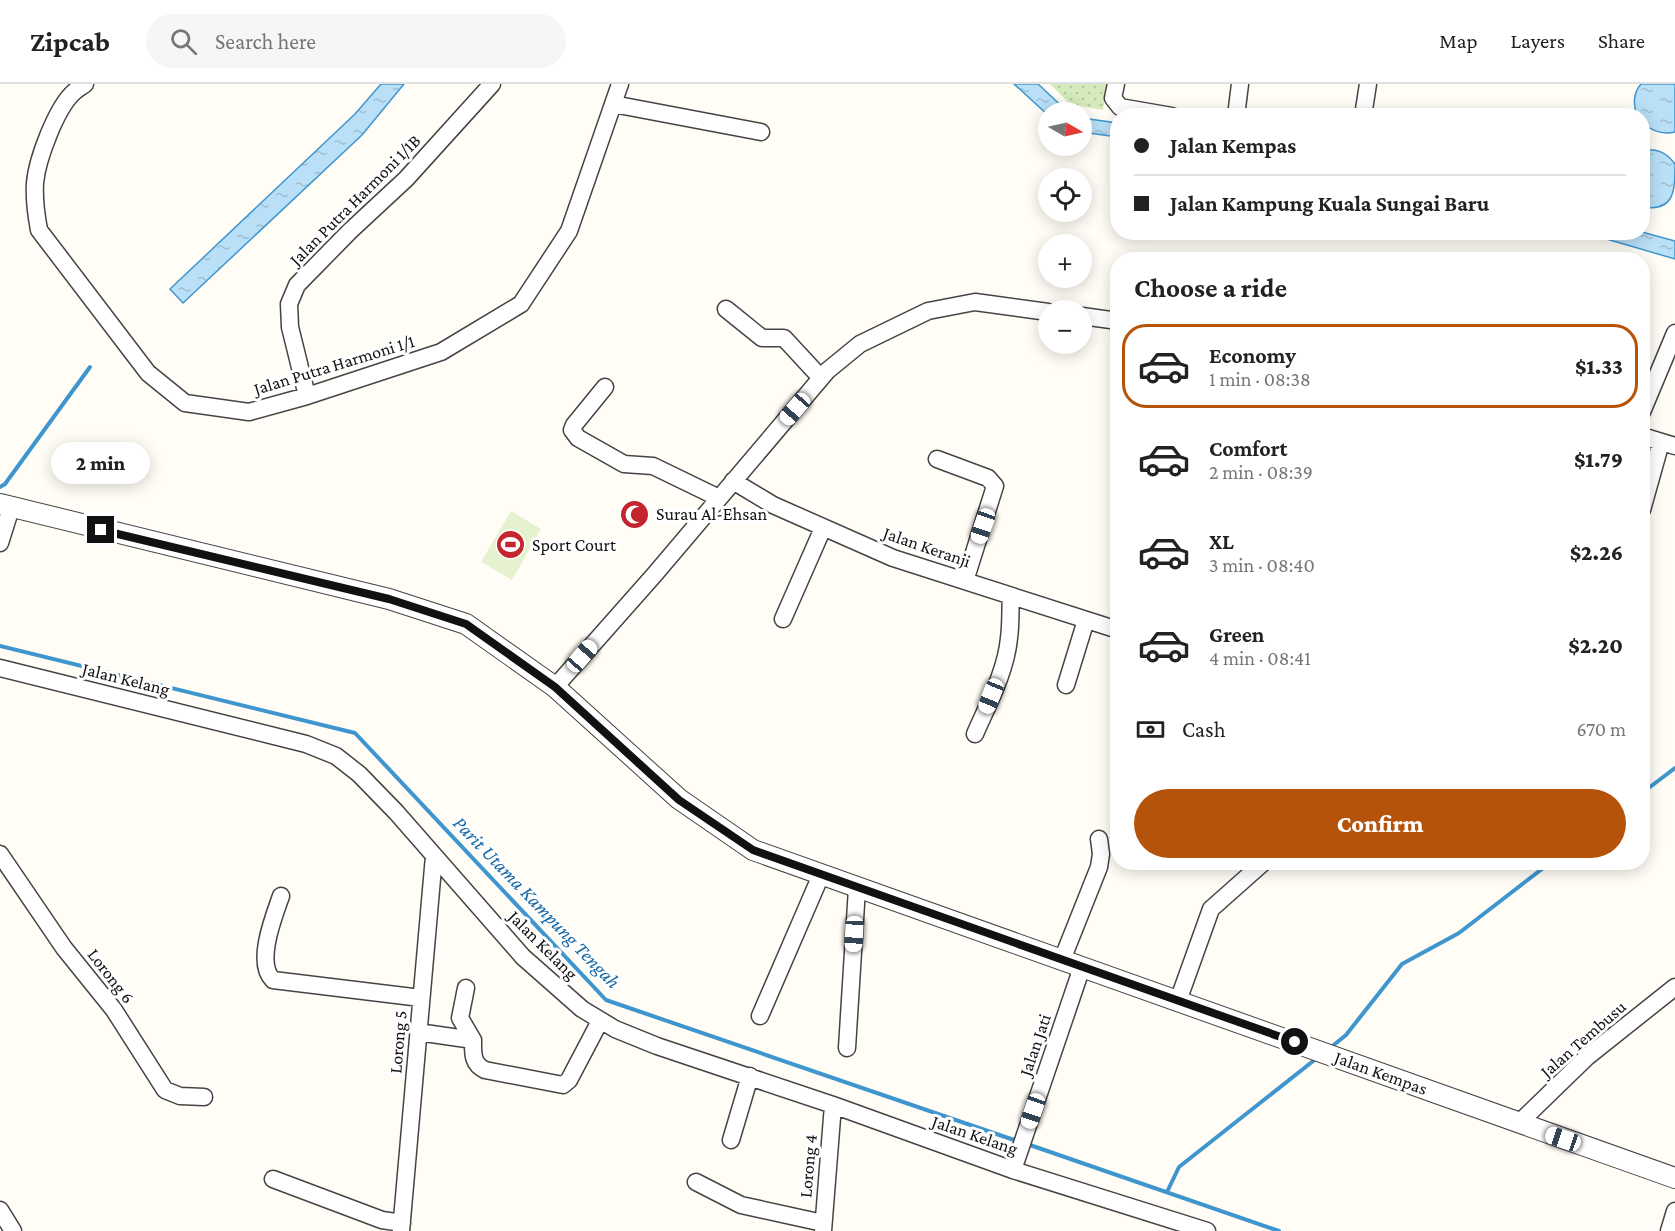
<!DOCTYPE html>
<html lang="en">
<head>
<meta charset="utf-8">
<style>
  body { margin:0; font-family:"Crimson Pro",serif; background:#f6f6f6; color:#222; height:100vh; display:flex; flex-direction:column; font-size:22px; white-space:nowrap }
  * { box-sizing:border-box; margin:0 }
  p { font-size:20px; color:#767676 }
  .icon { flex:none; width:33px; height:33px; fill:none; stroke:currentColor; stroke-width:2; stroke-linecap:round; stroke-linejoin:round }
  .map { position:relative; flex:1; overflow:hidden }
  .sheet { position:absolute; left:1110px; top:168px; width:540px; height:618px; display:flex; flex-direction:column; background:#fff; border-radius:24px; box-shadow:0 3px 15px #0003 }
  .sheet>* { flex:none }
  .guide { position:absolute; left:1110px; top:24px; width:540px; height:132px; border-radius:24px; box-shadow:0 3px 15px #0003; display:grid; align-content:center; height:132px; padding:0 24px; background:#fff }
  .needle { width:39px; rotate:99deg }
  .fabs { position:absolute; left:1038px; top:18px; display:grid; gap:12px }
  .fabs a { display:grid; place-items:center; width:54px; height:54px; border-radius:50%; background:#fff; box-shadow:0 3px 15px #0003; font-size:30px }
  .end { position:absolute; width:27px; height:27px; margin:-14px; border:8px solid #111; background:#fff; box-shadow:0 0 0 3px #fff }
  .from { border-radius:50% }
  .bubble { position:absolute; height:42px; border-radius:21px; background:#fff; box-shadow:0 3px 15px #0003; font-size:20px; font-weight:800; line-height:42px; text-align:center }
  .car { position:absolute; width:18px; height:36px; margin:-18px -9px; border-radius:8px; box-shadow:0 0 4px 2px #0007; background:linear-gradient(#fff 24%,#345 0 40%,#fff 0 76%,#345 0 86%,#fff 0) }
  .guide b { display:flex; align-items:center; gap:21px; height:57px; font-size:22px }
  .guide b+b { border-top:2px solid #e0e0e0 }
  .guide i { width:15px; height:15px; background:#222 }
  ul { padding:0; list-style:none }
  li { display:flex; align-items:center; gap:18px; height:84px; margin:0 12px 9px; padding:0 12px; border:3px solid transparent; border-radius:24px }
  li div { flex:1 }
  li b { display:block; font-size:22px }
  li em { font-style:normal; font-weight:800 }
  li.selected { border-color:#b45309 }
  li>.icon { width:54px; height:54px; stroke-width:1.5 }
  h2 { padding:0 24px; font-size:27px; line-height:72px }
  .pay { display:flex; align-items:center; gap:15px; height:66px; padding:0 24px; font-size:22px }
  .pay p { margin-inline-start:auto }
  .button { display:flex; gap:12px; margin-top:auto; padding:12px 24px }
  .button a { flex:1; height:69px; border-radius:36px; background:#b45309; color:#fff; font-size:24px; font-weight:800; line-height:69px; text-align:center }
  header { display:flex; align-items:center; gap:36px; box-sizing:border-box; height:84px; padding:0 30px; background:#fff; border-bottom:2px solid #e0e0e0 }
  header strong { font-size:28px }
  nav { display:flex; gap:33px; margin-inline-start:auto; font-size:21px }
  .search { width:420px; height:54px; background:#f6f6f6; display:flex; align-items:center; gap:15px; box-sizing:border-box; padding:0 21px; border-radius:33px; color:#767676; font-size:22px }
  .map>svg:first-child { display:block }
</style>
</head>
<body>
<header>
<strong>Zipcab</strong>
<div class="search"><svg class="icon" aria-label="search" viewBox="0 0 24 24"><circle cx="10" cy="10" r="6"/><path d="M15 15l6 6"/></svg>Search here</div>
<nav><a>Map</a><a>Layers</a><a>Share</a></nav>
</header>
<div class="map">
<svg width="1675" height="1147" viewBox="0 0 1675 1147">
  <defs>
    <pattern id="grass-dots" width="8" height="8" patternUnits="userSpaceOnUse" patternTransform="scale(1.5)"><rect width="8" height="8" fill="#d5ebbd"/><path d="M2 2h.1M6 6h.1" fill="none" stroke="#b6c8a1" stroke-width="1.8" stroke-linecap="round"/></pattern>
    <pattern id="water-ripples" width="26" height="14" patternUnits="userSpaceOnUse" patternTransform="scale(1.5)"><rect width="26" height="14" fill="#b9e0f7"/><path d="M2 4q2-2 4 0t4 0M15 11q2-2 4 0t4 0" fill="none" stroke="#9ebfd3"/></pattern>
  </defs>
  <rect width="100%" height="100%" fill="#fffdf5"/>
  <!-- grass -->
  <path fill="url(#grass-dots)" d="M1050 0H1107L1103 26 1070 20Z"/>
  <!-- pitch -->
  <path fill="#e6f2cf" d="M511 427 541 445 512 496 481 478Z"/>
  <!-- water -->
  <path fill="url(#water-ripples)" stroke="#3f96cf" stroke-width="1.5" d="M381 0H404L362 51 183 219 170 205 355 30Z
    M1014 0H1038L1068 28H1048V31Z
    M1641 0H1675V48C1663 51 1652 47 1643 39L1642 32 1637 31C1633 21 1633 9 1641 0Z
    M1082 34 1117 39V53L1082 48Z
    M1643 66C1658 65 1666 68 1675 80 1675 106 1675 128 1643 123Z
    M1642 148 1675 157V175L1586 149Z"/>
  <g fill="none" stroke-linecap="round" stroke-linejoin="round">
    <!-- stream -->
    <path stroke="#3f96cf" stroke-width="4" d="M0 403 5 400 90 283
      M0 562 355 649 606 916 1017 1057
      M1642 709 1675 684
      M1330 964 1346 951 1402 880 1459 849 1551 778
      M1027 1060 1279 1147
      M1167 1108 1179 1083 1317 974"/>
    <defs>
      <path id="minor" d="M85 0C81 3 77 5 74 8 56 24 37 76 35 99 34 115 36 130 39 146L148 289 185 319 249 328 307 312 441 268 521 220 569 147 620 0
        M1116 0 1113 14 1120 23 1172 32
        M613 20 761 48
        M1236 32 1240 0
        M1363 32 1368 0
        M726 225 762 254H784L821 294
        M1082 232 1118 237
        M605 303 574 341 572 346 578 354 624 380 653 382 719 414
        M307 312 290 243 289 220 297 201 350 147 406 95 492 0
        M1642 328 1675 249
        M1642 352 1675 362
        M937 375 988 394 995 402 965 497
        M733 397 773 421 893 474 1118 546
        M1642 426 1661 358
        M0 459 11 424
        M783 535 823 444
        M0 584 306 660 336 672 359 690 396 728 523 873 582 925 615 945 657 962 833 1021 1013 1086 1207 1147
        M1066 601 1086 536
        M555 603 655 490 827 287 860 260 928 227 975 218 1048 228
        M975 650C988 620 1006 587 1009 554 1011 540 1010 526 1011 512
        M0 770 64 864 114 926 165 1006 180 1012 204 1013
        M281 812C274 832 255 879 273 896L421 914
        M1062 876 1099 783 1101 770 1099 755
        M466 904 460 934 473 956
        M1178 917 1211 825 1264 778
        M760 932 821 791
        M418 948 473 956C473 969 472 980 485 986L563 1001 569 996 600 937
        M847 964 857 804
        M1519 1039 1587 973 1675 903
        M731 1056 750 992
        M1013 1086 1082 883
        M273 1095 382 1136 402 1139
        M696 1098 741 1121 823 1139
        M0 1126 13 1147
        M401 1147 434 772
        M823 1147 833 1021
        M1669 1147 1675 1127"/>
      <path id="tertiary" d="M0 420 389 515 466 540 555 603 679 715 753 766 1675 1094"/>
    </defs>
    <!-- minor casing -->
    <use href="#minor" stroke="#444" stroke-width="19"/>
    <!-- tertiary casing -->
    <use href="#tertiary" stroke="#444" stroke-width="22"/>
    <!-- minor -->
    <use href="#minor" stroke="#fff" stroke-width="16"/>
    <!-- tertiary -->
    <use href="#tertiary" stroke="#fff" stroke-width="20"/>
  </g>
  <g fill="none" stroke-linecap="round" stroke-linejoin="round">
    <!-- route -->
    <path stroke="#111" stroke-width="8" d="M101 446 389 515 466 540 555 603 679 716 753 766 1295 958"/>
  </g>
  <!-- icons -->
  <defs>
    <symbol id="mosque-disc" viewBox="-11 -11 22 22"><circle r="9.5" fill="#c4262e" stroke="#fff"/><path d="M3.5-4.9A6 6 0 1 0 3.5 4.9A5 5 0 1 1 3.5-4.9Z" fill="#fff"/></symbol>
    <symbol id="stadium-disc" viewBox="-11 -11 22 22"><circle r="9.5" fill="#c4262e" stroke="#fff"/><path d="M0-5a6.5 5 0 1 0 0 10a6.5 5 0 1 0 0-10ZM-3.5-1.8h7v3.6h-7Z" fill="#fff"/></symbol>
  </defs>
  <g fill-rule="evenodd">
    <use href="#mosque-disc" x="618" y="414" width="33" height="33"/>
    <use href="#stadium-disc" x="494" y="444" width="33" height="33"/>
  </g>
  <g text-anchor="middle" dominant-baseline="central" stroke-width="6" stroke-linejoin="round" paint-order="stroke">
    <!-- street labels -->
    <g font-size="18" fill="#111" stroke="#fff">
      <text transform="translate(355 116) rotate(-45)">Jalan Putra Harmoni 1/1B</text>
      <text transform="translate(334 281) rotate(-17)">Jalan Putra Harmoni 1/1</text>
      <text transform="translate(927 463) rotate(19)">Jalan Keranji</text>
      <text transform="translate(126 595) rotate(14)">Jalan Kelang</text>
      <text transform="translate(543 861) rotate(45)">Jalan Kelang</text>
      <text transform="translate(111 892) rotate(52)">Lorong 6</text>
      <text transform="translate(1583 955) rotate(-41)">Jalan Tembusu</text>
      <text transform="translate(398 958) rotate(-85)">Lorong 5</text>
      <text transform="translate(1035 961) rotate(-71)">Jalan Jati</text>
      <text transform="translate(1381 989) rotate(20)">Jalan Kempas</text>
      <text transform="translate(975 1051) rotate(19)">Jalan Kelang</text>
      <text transform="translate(808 1082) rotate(-85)">Lorong 4</text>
    </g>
    <!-- poi labels -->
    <g font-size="18" fill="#111" stroke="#fff" text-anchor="start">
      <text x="656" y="430">Surau Al-Ehsan</text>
      <text x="532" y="461">Sport Court</text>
    </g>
    <!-- water labels -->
    <g font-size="20" font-style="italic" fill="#1768a6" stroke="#fff">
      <text transform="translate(537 818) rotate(46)">Parit Utama Kampung Tengah</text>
    </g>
  </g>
</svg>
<div class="fabs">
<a><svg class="needle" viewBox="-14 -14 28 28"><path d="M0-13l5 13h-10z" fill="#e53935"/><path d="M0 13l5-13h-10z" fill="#767676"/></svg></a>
<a><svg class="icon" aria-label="locate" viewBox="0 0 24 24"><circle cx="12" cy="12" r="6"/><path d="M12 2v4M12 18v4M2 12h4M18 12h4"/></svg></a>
<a>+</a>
<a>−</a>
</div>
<i class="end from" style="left:1295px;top:958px"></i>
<i class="end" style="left:101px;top:446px"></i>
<div class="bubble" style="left:51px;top:358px;width:99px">2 min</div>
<i class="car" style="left:795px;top:325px;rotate:221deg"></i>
<i class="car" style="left:983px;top:442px;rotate:199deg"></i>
<i class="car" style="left:582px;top:572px;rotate:41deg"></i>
<i class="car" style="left:991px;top:612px;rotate:202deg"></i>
<i class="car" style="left:854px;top:850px;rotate:183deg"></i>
<i class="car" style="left:1033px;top:1027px;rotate:199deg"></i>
<i class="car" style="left:1563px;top:1055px;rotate:289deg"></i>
<div class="guide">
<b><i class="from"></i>Jalan Kempas</b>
<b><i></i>Jalan Kampung Kuala Sungai Baru</b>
</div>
<section class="sheet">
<h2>Choose a ride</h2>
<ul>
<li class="selected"><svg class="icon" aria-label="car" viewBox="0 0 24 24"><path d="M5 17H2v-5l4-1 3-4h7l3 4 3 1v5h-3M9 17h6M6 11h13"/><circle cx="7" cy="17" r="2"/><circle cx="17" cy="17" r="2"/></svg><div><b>Economy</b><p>1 min · 08:38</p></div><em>$1.33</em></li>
<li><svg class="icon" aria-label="car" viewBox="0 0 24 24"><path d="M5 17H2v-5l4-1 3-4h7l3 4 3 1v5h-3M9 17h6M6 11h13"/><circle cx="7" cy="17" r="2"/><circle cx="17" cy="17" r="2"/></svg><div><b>Comfort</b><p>2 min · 08:39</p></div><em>$1.79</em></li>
<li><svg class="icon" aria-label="car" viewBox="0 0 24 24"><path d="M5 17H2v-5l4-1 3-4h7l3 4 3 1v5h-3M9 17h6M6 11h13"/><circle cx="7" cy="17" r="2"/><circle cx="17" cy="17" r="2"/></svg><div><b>XL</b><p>3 min · 08:40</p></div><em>$2.26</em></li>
<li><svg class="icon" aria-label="car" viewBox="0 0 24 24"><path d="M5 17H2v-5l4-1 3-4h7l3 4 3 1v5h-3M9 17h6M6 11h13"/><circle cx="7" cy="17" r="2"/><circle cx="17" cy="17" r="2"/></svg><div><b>Green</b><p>4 min · 08:41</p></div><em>$2.20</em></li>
</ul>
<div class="pay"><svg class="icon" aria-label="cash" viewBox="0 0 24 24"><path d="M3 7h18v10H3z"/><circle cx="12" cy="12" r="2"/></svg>Cash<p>670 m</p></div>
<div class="button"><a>Confirm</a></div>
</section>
</div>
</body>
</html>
